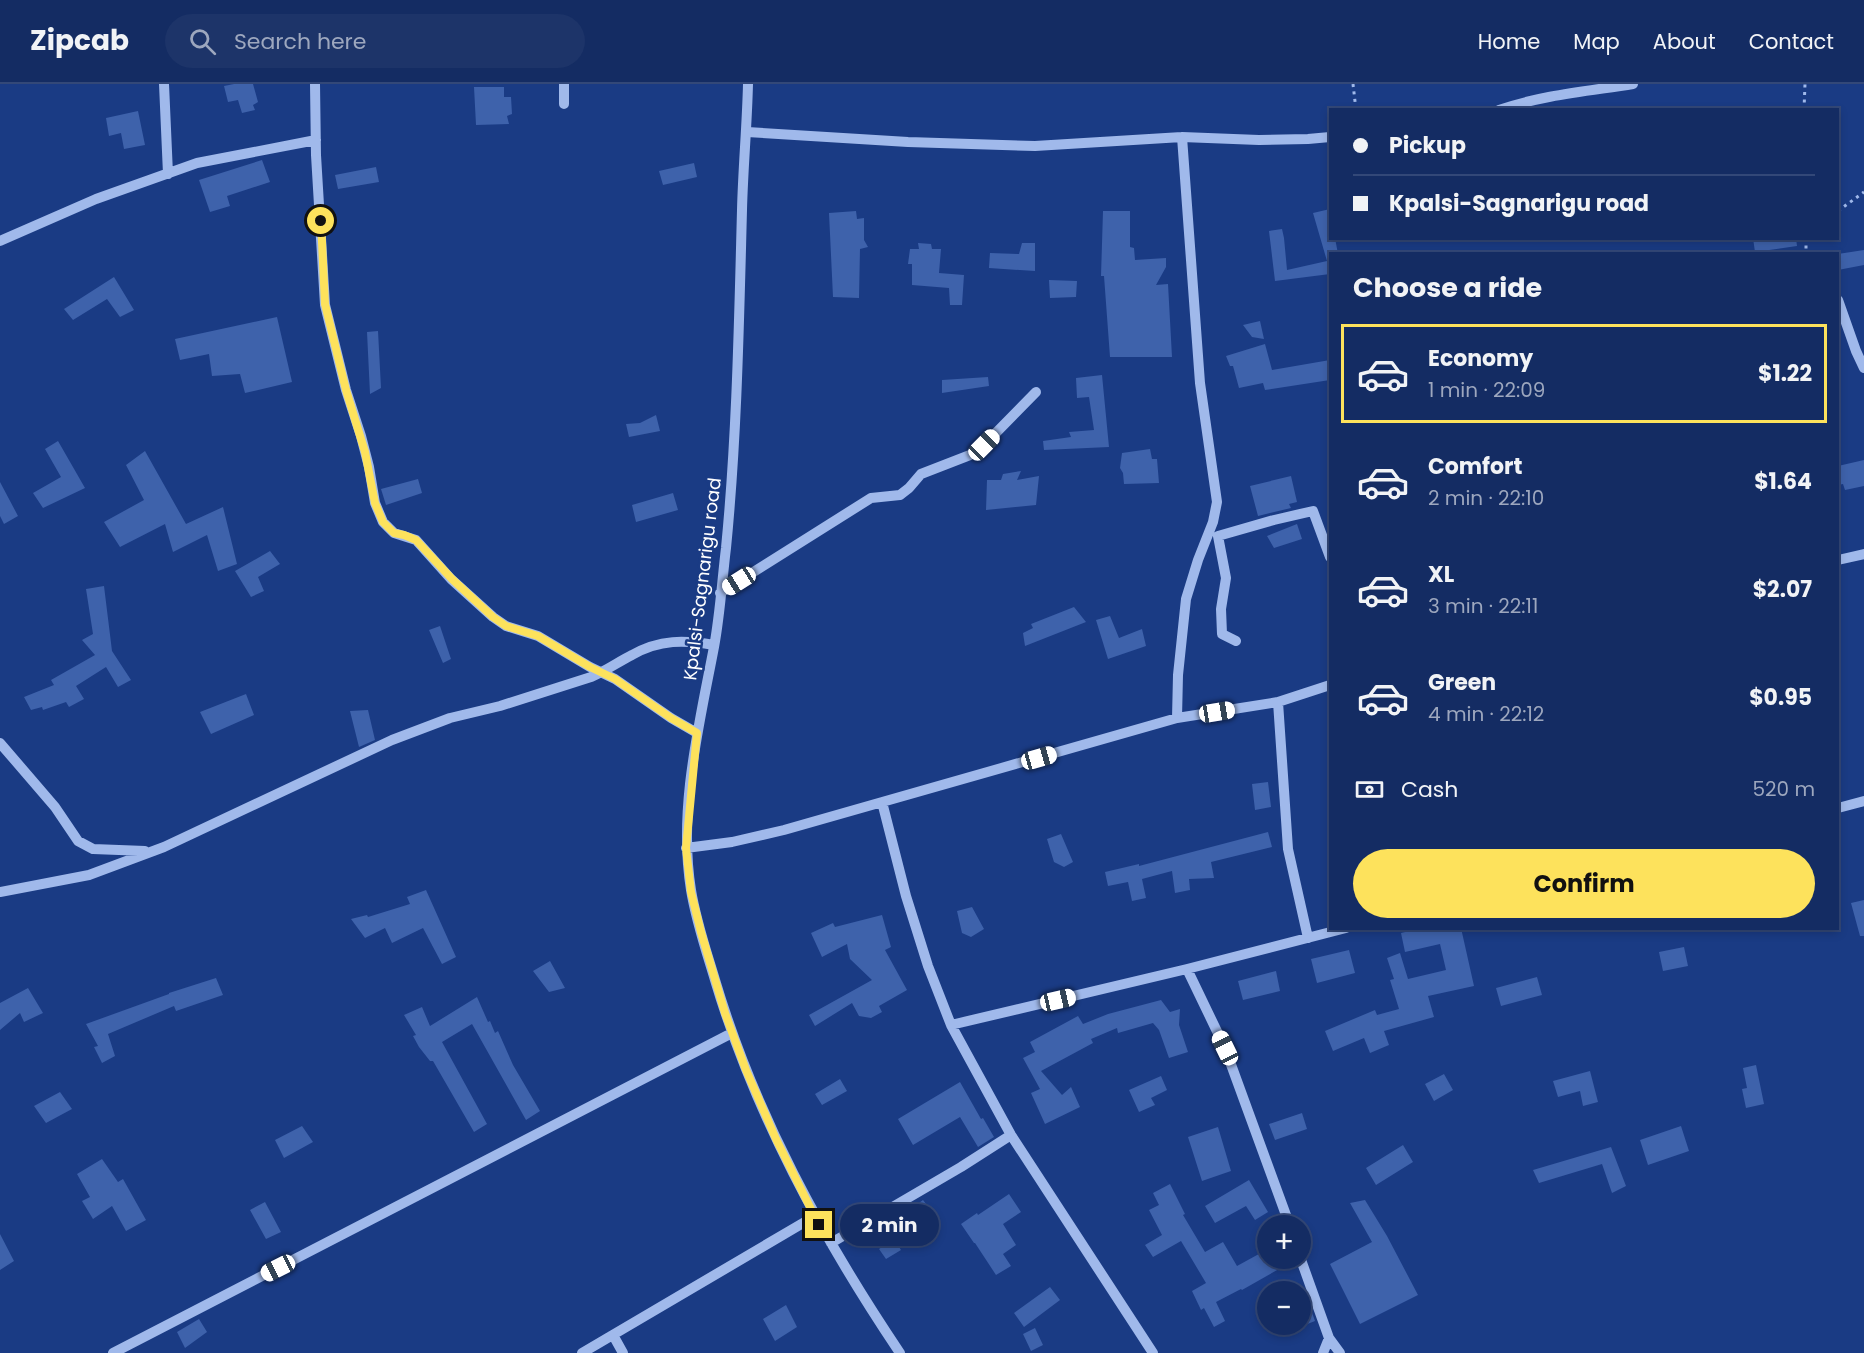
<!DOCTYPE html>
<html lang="en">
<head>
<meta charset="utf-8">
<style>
  body { margin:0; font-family:Poppins,sans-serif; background:#1d3469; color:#f1f3f6; height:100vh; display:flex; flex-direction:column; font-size:22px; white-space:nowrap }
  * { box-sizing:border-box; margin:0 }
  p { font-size:20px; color:#9da7be }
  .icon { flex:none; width:33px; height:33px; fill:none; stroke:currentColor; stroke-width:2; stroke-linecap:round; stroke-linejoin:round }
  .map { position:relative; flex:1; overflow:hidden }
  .drawer { position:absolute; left:1329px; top:168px; width:510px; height:678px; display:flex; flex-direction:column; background:#142c63; border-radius:0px; box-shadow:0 3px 9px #0003,0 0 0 2px #334878 }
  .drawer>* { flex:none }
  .top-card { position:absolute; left:1329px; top:24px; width:510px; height:132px; border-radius:0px; box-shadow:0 3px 9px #0003,0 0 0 2px #334878; display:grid; align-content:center; height:132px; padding:0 24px; background:#142c63 }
  .buttons { position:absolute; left:1257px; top:1131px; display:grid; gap:12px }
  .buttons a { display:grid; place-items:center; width:54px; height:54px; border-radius:50%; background:#142c63; box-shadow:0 3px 9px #0003,0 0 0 2px #334878; font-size:30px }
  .end { position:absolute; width:27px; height:27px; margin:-14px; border:8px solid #fde25c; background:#111; box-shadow:0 0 0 3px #111 }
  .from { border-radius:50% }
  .bubble { position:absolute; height:42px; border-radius:21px; background:#142c63; box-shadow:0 3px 9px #0003,0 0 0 2px #334878; font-size:20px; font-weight:700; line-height:42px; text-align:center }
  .car { position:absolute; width:18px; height:36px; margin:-18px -9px; border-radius:8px; box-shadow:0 0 4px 2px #0007; background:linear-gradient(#fff 24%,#345 0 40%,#fff 0 76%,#345 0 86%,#fff 0) }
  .top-card b { display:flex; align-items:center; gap:21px; height:57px; font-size:22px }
  .top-card b+b { border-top:2px solid #334878 }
  .top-card i { width:15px; height:15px; background:#f1f3f6 }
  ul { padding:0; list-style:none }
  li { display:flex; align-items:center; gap:18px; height:99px; margin:0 12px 9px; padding:0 12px; border:3px solid transparent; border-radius:0px }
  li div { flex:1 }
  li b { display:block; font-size:22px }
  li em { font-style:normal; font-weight:700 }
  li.current { border-color:#fde25c }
  li>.icon { width:54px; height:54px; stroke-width:1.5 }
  h2 { padding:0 24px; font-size:27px; line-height:72px }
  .pay { display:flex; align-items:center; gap:15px; height:66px; padding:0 24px; font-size:22px }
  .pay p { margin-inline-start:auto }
  .primary-button { display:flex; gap:12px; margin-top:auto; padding:12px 24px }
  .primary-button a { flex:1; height:69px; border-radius:36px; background:#fde25c; color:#111; font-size:24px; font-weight:700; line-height:69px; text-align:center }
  header { display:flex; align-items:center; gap:36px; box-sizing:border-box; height:84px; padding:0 30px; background:#142c63; border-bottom:2px solid #334878 }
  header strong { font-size:28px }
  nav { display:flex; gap:33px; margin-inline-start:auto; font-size:21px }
  .search { width:420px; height:54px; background:#1d3469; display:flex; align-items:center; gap:15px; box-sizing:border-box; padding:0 21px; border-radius:33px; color:#9da7be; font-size:22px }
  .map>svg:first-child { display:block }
</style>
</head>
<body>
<header>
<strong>Zipcab</strong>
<div class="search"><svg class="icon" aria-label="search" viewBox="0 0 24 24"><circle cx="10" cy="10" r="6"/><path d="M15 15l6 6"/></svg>Search here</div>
<nav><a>Home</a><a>Map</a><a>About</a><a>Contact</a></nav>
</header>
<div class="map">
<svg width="1864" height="1269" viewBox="0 0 1864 1269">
  <rect width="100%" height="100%" fill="#1a3b84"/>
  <!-- building -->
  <path fill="#3e62ab" d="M234 0H253L258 18 253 21 255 26 242 29 238 16 228 18 224 2Z
    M474 3H504V13H511L512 30 507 32 509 40 476 41Z
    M138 27 145 61 124 65 121 49 109 52 106 34Z
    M262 76 270 98 227 112 230 122 210 128 199 96Z
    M694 79 697 93 663 101 659 87Z
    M376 83 379 98 338 105 335 91Z
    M1330 125V154H1335L1338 170H1330V190L1275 197 1269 147 1282 145 1284 154 1287 186 1327 177 1313 129Z
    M856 127 857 135 864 134V156L868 163 860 165 859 214 833 213 829 129Z
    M1103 127H1130V163L1134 164 1135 176 1166 174V183L1156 201 1168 200 1172 273H1110L1104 192H1101Z
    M1753 154H1796L1797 162 1755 168Z
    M918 159 931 160 932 165H941L939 189 964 191 962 221H950L949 204 912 201V180H908L910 165H919Z
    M1022 159H1035V187L989 184 990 169 1019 170Z
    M1864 166V181L1838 186V170Z
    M114 193 134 226 120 233 107 215 73 236 64 225Z
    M1049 196 1077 197 1076 213 1050 214Z
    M277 233 292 298 245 309 240 290 212 292 209 270 180 276 175 255Z
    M1260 237 1264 255 1252 253 1243 241Z
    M378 247 381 304 370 310 367 248Z
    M1265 260 1272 286 1330 276V296L1265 306 1263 299 1239 304 1233 282H1230L1226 272Z
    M1102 291 1109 363 1044 366 1043 357 1071 353 1069 348 1094 346 1089 313 1077 314 1076 294Z
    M988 293 989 302 942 309V296Z
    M656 331 660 347 629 353 626 340 640 339Z
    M58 357 85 404 43 424 33 409 61 393 45 365Z
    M1150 365 1152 375H1157L1159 399 1124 400 1123 389 1120 384 1122 369Z
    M145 367 186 440 223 423 237 480 218 487 207 451 173 468 165 440 120 463 104 438 144 416 126 381Z
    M1864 376V402L1845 406 1843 400 1838 401V382Z
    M1021 387 1017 396 1039 392 1036 421 986 426 987 396H1001L1003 390Z
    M1291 392 1297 418 1289 420 1291 424 1258 432 1250 402Z
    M418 395 422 409 386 421 381 405Z
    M0 398 18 432 4 440 0 432Z
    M673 409 678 426 636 438 632 421Z
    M1297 440 1302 455 1274 464 1267 452Z
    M270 467 280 480 258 493 264 507 251 513 235 487Z
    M104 502 112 567 131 596 118 603 106 583 76 602 84 615 69 623 66 618 43 626 42 623 31 626 24 613 54 601 51 596 95 571 82 556 93 550 86 505Z
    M1074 523 1086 538 1025 562 1023 549 1033 544 1031 540Z
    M1110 532 1119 554 1142 545 1146 562 1108 575 1096 536Z
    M440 542 451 575 443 579 429 546Z
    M246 610 254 631 211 650 200 628Z
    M368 626 375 656 359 663 350 627Z
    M1268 698 1271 723 1255 726 1252 700Z
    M1268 748 1272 763 1211 778 1214 794 1189 795 1190 806 1175 809 1172 787 1142 795 1146 814 1132 817 1128 798 1108 802 1105 788 1139 780V782Z
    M1061 750 1073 778 1064 783 1054 778 1047 755Z
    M426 806 456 873 442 880 423 844 392 859 385 844 365 854 351 835 367 831 368 833 410 820 407 813Z
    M1864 816V852H1860L1851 819Z
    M972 823 984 845 971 853 962 849 957 827Z
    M882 831 891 863 885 866 907 906 879 922 882 928 871 934 859 932 852 919 815 942 809 931 872 896 850 875 847 860 822 873 811 849 833 839 835 843Z
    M1422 844H1461L1474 902 1428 912 1434 933 1384 947 1389 961 1370 969 1364 954 1333 967 1325 947 1375 926 1377 931 1399 925 1390 896 1394 895 1387 874 1400 869 1408 895 1446 886 1440 860 1405 868 1401 849Z
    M1684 863 1688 882 1663 887 1659 868Z
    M1349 866 1355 889 1317 899 1311 875Z
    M550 877 565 904 549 908 533 887Z
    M1276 887 1280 907 1243 916 1238 897Z
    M1537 893 1542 911 1501 922 1496 904Z
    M216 894 223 911 176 927 174 922 108 950 115 972 102 979 94 963 98 962 86 940 169 910V909Z
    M28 904 43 929 24 938 20 929 0 946V919Z
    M477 913 488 938 490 937 495 949 498 947 513 981 540 1027 526 1036 472 940 442 958 487 1040 474 1048 433 977H430L419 963 413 952 416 951 404 931 422 923 430 942Z
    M1161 916 1170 928 1180 925 1179 941 1188 968 1169 974 1159 946 1153 939 1118 949 1117 944 1091 955 1093 959 1041 987 1062 1011 1071 1003 1080 1023 1045 1040 1031 1009 1040 1005 1023 974 1035 968 1030 958 1078 932 1083 940 1108 930Z
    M1756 981 1764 1020 1746 1024 1742 1005 1747 1004 1743 984Z
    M1590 987 1598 1018 1583 1022 1580 1007 1558 1013 1553 997Z
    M1444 990 1453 1006 1434 1017 1425 1000Z
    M1161 992 1167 1006 1151 1014 1155 1021 1139 1028 1129 1006Z
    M840 995 847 1007 822 1021 815 1010Z
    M960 998 981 1035 983 1034 994 1053 978 1063 960 1033 913 1061 898 1035Z
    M60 1008 72 1025 46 1039 34 1022Z
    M1302 1029 1307 1045 1275 1056 1269 1040Z
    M302 1042 313 1058 284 1074 275 1056Z
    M1681 1042 1689 1067 1648 1081 1640 1056Z
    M1218 1043 1231 1087 1202 1097 1188 1053Z
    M1403 1061 1413 1078 1376 1101 1366 1084Z
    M1611 1063 1626 1102 1612 1109 1602 1080 1539 1099 1533 1086Z
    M102 1075 118 1098 123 1095 146 1136 126 1147 112 1122 93 1135 82 1117 90 1113 77 1090Z
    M1249 1096 1268 1128 1255 1136 1246 1122 1215 1139 1205 1122Z
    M1170 1100 1185 1130 1183 1131 1205 1168 1223 1158 1237 1182 1268 1165V1174H1293V1177L1242 1206 1241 1205 1216 1218 1225 1237 1214 1243 1204 1224 1201 1226 1192 1207 1206 1199 1181 1157 1153 1173 1145 1161 1162 1151 1149 1126 1159 1121 1153 1109Z
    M1009 1110 1021 1128 1003 1140 1016 1161 1003 1170 1011 1182 996 1191 975 1159H974L961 1140 977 1129 978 1131Z
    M923 1116 935 1132 908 1151 897 1135Z
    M1365 1116 1387 1152 1418 1211 1360 1240 1330 1180 1372 1158 1350 1119Z
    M265 1118 281 1148 266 1155 250 1126Z
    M0 1150 14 1177 0 1186Z
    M894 1155 901 1166 886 1175 879 1165Z
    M1050 1203 1060 1216 1024 1243 1014 1229Z
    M1309 1220 1315 1237 1300 1243V1223Z
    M786 1221 797 1243 775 1257 763 1235Z
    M199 1235 207 1248 185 1264 177 1248Z
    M1035 1244 1043 1261 1031 1267 1023 1250Z"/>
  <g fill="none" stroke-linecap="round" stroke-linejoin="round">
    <!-- path -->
    <path stroke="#a0b9eb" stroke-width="3" stroke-dasharray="3 4.5" stroke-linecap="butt" d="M1353 0 1356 26
      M1804 26 1805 0
      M1838 127 1864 108
      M1806 154V170"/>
    <!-- minor -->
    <path stroke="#a0b9eb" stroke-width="10" d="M164 0 168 90
      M315 0 316 71 325 221 346 306 361 352 369 383 375 419 383 438 394 449 416 456 451 495 493 533 506 542 538 552 590 583 615 595 671 634 697 649
      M748 0C747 42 743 84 742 126 739 239 737 352 726 464 722 497 720 531 714 563 699 642 678 725 691 806 696 837 706 866 715 896 755 1030 822 1153 900 1269
      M564 20V0
      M1499 26C1542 11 1589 7 1633 0
      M747 48 908 58 1035 62 1182 53 1259 56 1308 55 1330 53
      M0 157 96 115 197 79 316 56
      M1838 216 1856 267 1864 284
      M1838 476 1864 470
      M720 509 871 414 900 411 909 404 921 390 970 371 984 361 1036 308
      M1236 557 1222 550 1221 525 1226 494 1218 452 1274 436 1313 427 1330 473
      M1278 618 1288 765 1308 854
      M1177 634 1178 591 1186 515 1198 476 1213 438 1217 418 1200 299 1182 53
      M0 659 55 723 78 757 93 765 145 767
      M882 718 906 812 928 882 951 941 1011 1051 1153 1269
      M1838 724 1864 717
      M686 764 732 758 784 746 1177 634 1278 618 1330 601
      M0 808 89 791 164 763 392 656 450 634 500 622 591 593C606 587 618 578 632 571 660 555 685 556 714 561
      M1187 885 1225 964 1290 1142
      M951 941 1187 885 1346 844
      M831 1159 961 1083 1011 1051
      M1300 1173 1329 1254 1340 1269
      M613 1251 623 1269
      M113 1269 732 949
      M582 1269 815 1132
      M1323 1269 1329 1254"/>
  </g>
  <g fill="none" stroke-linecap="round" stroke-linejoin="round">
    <!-- route -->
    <path stroke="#fde25c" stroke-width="8" d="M321 137 325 220 346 306 365 368 375 419 383 438 394 449 404 451 416 456 452 495 493 533 506 542 538 552 590 583 615 595 671 634 697 649 686 764 691 808 701 848 725 929 746 986 776 1055 819 1141"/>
  </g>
  <g text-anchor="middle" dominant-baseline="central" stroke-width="5" stroke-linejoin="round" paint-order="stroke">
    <!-- street labels -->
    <g font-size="18" fill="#fff" stroke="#1a3b84">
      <text transform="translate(702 495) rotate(-83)">Kpalsi-Sagnarigu road</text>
    </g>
  </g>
</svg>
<div class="buttons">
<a>+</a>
<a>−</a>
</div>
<i class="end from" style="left:321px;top:137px"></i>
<i class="end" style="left:819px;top:1141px"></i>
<div class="bubble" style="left:840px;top:1120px;width:99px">2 min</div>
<i class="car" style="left:984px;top:361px;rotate:45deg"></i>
<i class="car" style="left:739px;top:497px;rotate:238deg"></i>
<i class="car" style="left:1217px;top:628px;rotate:81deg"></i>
<i class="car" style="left:1039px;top:674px;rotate:74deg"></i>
<i class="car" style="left:1058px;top:916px;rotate:77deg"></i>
<i class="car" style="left:1225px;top:964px;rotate:334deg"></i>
<i class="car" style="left:278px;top:1184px;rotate:243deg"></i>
<div class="top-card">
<b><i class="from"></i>Pickup</b>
<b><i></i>Kpalsi-Sagnarigu road</b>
</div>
<section class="drawer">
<h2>Choose a ride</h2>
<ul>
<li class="current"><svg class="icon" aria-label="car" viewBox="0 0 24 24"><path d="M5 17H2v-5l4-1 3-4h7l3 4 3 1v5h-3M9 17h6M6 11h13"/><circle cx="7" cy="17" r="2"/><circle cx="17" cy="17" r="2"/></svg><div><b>Economy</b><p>1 min · 22:09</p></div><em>$1.22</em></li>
<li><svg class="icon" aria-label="car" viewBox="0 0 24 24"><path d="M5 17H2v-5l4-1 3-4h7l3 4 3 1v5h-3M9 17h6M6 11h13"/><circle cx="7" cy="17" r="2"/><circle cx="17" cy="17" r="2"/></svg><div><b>Comfort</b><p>2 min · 22:10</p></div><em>$1.64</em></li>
<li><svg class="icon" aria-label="car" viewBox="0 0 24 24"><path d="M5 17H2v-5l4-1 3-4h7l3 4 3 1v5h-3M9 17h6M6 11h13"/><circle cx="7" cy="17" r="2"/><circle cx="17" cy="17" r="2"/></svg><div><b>XL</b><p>3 min · 22:11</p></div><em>$2.07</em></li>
<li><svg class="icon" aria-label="car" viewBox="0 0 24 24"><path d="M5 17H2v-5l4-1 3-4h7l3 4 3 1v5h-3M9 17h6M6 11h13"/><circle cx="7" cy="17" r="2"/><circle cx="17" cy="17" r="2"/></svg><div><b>Green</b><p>4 min · 22:12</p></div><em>$0.95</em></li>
</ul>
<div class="pay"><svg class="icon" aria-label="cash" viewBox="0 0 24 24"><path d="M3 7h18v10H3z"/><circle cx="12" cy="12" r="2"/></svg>Cash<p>520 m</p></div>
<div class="primary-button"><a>Confirm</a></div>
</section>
</div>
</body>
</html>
